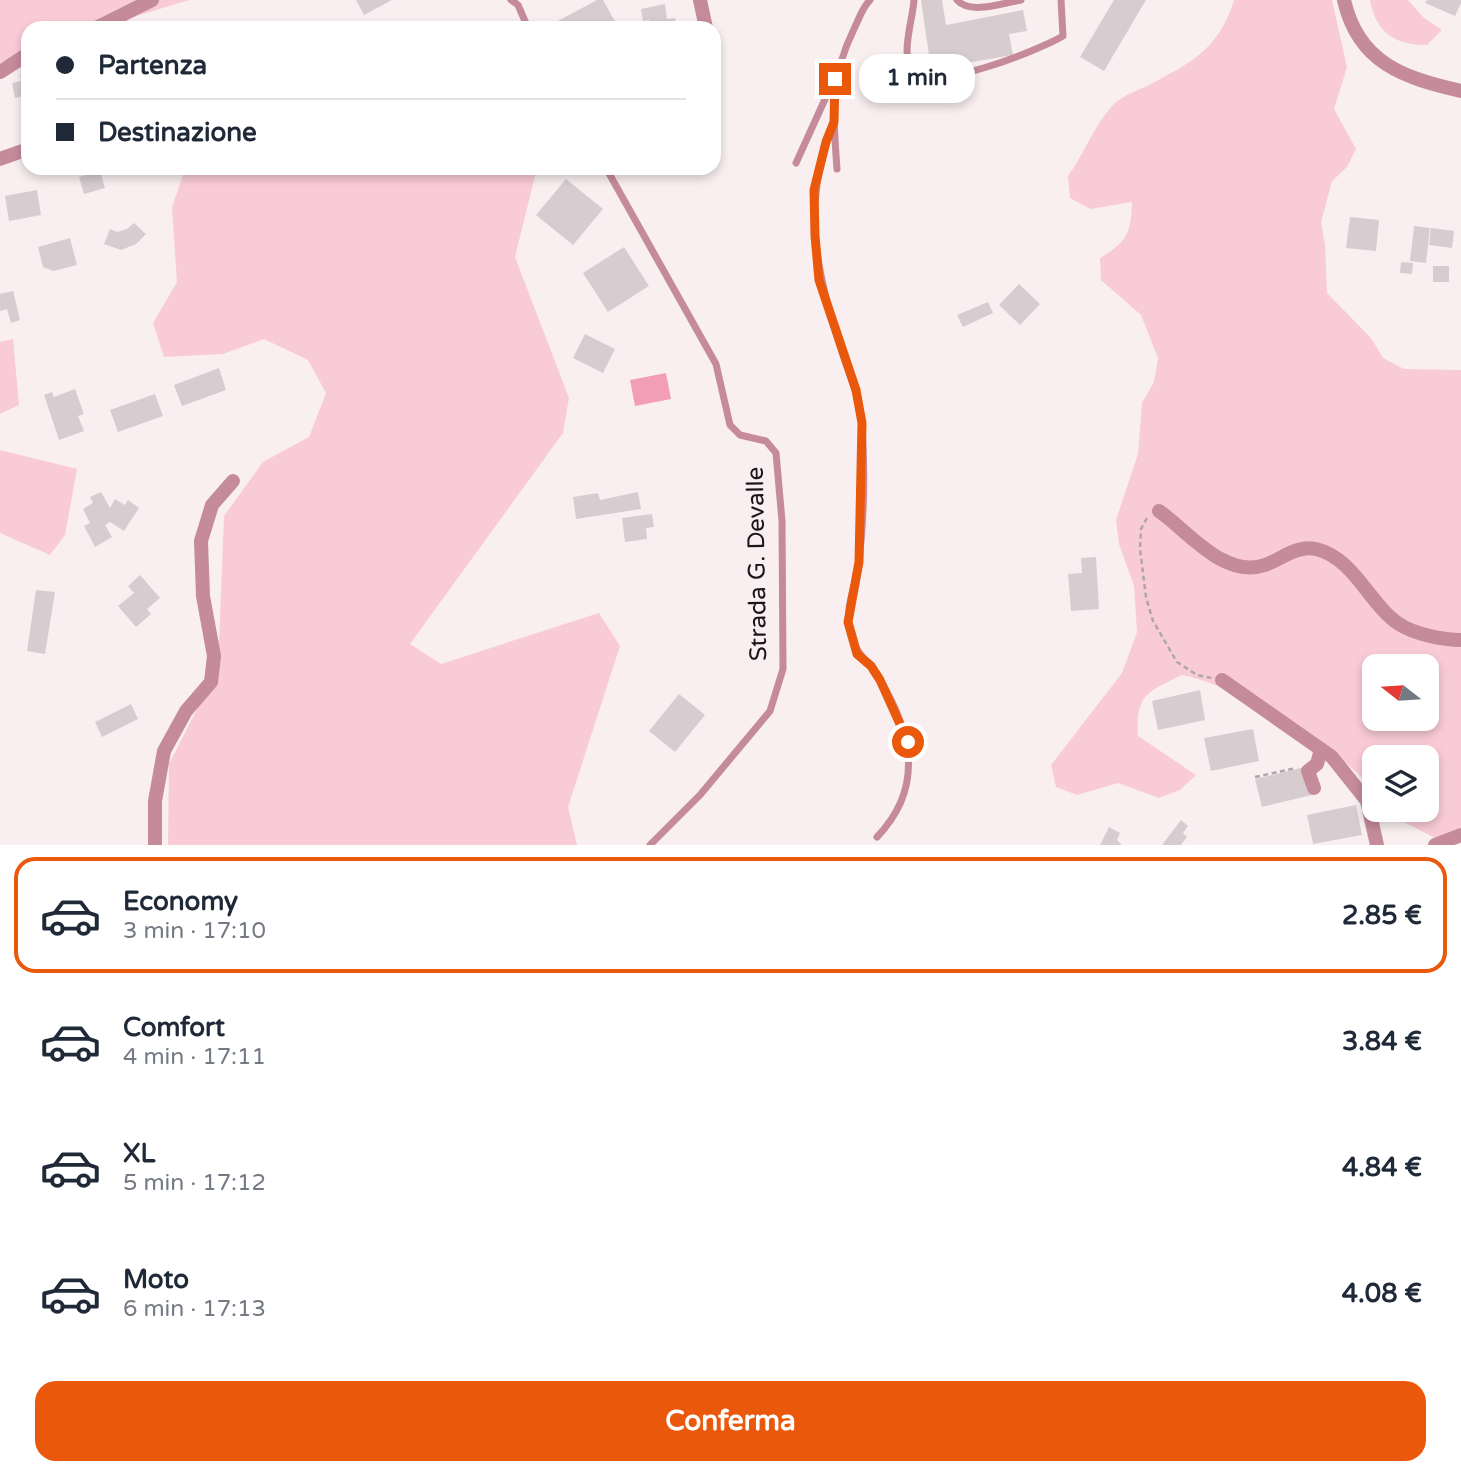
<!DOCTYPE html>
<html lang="it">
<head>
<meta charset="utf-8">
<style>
  body { margin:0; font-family:"Varela Round",sans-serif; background:#f2f2f3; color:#1f2937; height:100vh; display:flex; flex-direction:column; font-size:26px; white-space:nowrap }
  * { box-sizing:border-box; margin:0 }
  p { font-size:23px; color:#747a83 }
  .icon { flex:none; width:38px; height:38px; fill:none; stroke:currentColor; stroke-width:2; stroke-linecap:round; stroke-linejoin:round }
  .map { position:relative; height:845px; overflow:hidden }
  .side { display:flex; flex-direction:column; background:#fff; flex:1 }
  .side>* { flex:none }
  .banner { position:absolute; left:21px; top:21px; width:700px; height:154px; border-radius:21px; box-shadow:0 4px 10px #0003; display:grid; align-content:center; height:154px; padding:0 35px; background:#fff }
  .needle { width:46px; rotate:287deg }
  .tools { position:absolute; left:1362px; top:654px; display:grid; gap:14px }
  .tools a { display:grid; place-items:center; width:77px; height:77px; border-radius:14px; background:#fff; box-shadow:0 4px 10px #0003; font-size:35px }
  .end { position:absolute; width:32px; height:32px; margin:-16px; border:9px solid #ea580c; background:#fff; box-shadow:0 0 0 4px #fff }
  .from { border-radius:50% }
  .bubble { position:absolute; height:49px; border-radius:21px; background:#fff; box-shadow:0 4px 10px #0003; font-size:23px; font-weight:700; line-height:49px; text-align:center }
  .banner b { display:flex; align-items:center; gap:24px; height:66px; font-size:26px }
  .banner b+b { border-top:2px solid #e0e1e3 }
  .banner i { width:18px; height:18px; background:#1f2937 }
  ul { padding:12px 0 0; list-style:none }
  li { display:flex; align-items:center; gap:21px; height:116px; margin:0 14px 10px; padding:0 21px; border:4px solid transparent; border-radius:21px }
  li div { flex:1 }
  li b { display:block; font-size:26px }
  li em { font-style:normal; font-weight:700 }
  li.selected { border-color:#ea580c }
  li>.icon { width:63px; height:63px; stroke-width:1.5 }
  .action { display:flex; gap:14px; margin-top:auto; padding:14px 35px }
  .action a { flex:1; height:80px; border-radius:21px; background:#ea580c; color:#fff; font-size:28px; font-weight:700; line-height:80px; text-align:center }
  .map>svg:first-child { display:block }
</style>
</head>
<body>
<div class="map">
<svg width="1461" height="845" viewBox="0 0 1461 845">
  <rect width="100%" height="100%" fill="#f9eff1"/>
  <!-- green -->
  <path fill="#f9cbd7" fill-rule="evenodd" d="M0 0H189L97 28H28V52L1 62 0 66Z
    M1234 0H1332L1347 67 1334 109 1356 149 1347 167 1332 181 1321 222 1325 245 1327 293 1371 338 1383 358 1404 369 1461 370V830L1435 838 1396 818 1390 810H1426V758H1374V791C1332 741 1246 689 1182 675 1148 692 1135 694 1138 736L1196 775 1180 790 1159 798 1118 783 1077 795 1056 787 1051 765 1122 673 1137 632 1134 586 1119 544 1116 520 1138 454 1142 403 1154 382 1158 358 1141 315 1101 280 1100 258C1127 242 1131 233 1132 202L1090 209 1070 198 1068 176C1085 153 1094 124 1115 103 1124 95 1139 90 1149 85 1192 62 1219 49 1234 0ZM1374 667H1426V719H1374Z
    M1370 0H1408L1423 17 1442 30 1427 45C1395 45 1376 33 1370 0Z
    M192 168H537L515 257 569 398 563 433 410 644 441 664 599 613 620 646 568 807 577 845H168L169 764 218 668 224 516 263 462 309 437 326 393 308 360 264 339 223 354 164 357 153 323 177 282 172 207 185 169Z
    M13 339 19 405 0 414V342Z
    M0 450 77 469 65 535 50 555 0 533Z"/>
  <!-- water -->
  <path fill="#f29eb6" d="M666 373 671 399 635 406 630 380Z"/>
  <!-- building -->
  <path fill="#d7cdd0" d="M356 0H392L364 15Z
    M597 0H603L617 25 611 28H560L556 22Z
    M921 0H942L946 25 1023 10 1027 31 1009 34 1013 55 931 69Z
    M1114 0H1146L1104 71 1080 57Z
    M1427 0H1461V3L1455 16 1425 3Z
    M665 4 667 19 675 18 677 28H651L649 20 643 21 641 9Z
    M28 73V102L27 103 25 96 15 98 12 83 21 81 20 75Z
    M100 171 105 188 84 194 79 177Z
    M566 179 603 209 573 245 536 215Z
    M37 190 41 215 9 221 5 196Z
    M1350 217 1379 220 1376 251 1346 248Z
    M134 223 146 234 136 244 121 250 104 244 110 229 117 232 127 229Z
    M1414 226 1430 228 1426 263 1410 261Z
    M1431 228 1454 231 1452 248 1429 245Z
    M70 238 77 265 53 271 43 267 38 247Z
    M624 247 649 286 608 312 583 273Z
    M1401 262 1413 263 1412 274 1400 273Z
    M1433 266H1449V282H1433Z
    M1019 284 1040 304 1020 325 999 305Z
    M13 291 20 320 11 323 7 309 0 311V294Z
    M988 302 993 313 963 327 957 315Z
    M585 334 615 349 603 373 573 358Z
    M219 368 226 390 182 406 174 385Z
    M75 389 84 414 78 416 84 431 59 440 44 395 52 392 54 397Z
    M155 394 163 416 118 432 110 410Z
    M101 492 110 508 115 499 125 505 128 500 139 508 124 531 110 522 105 525 112 537 95 547 84 526 90 523 83 509 93 503 90 497Z
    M638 492 641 509 576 519 573 497 598 493 600 500Z
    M652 514 654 527 646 528 647 539 625 542 622 518Z
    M1096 557 1099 609 1071 611 1068 574 1082 573 1081 558Z
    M140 575 160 598 147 609 151 614 136 627 118 606 134 593 128 586Z
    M36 590 55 592 45 654 27 651Z
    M1200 690 1205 720 1158 730 1152 701Z
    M679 694 705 715 675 752 649 731Z
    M131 704 138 719 102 737 95 722Z
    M1253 729 1259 761 1211 771 1204 738Z
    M1305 767 1312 795 1262 807 1255 779Z
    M1356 805 1362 835 1313 844 1307 815Z
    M1181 820 1188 826 1183 833 1187 837 1181 845H1162Z
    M1109 827 1120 833 1117 840 1122 845H1100Z"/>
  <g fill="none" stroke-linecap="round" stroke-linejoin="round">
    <!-- path -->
    <path stroke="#aea6a8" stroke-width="2.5" stroke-dasharray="5 3.5" stroke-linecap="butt" d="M1147 518 1141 529 1140 549 1146 597 1153 621 1177 662 1197 675 1212 678
      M1255 777 1296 768"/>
    <!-- lane -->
    <path stroke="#c58b9b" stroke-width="7" d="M511 0 518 5 528 28
      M914 0C913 18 901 53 911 69 928 96 1041 49 1063 36L1061 0
      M957 0C970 15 1003 3 1021 0
      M834 122C801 203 815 269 841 349 849 374 860 398 862 425 865 469 864 518 859 562 857 581 846 605 849 624 854 656 864 654 879 678 912 732 925 787 877 837
      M796 163 831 86
      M606 168 716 364 730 425 740 435 766 441 776 453 782 521 783 669 770 711 700 795 650 845
      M837 169C833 114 829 80 854 29 859 19 862 8 870 0"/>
    <!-- street -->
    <path stroke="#c58b9b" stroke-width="14" d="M700 0 706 28
      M1344 0C1358 63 1404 78 1461 91
      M96 28 152 0
      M0 72 28 54
      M0 159 28 149
      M1159 511C1188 531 1224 579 1265 565 1282 559 1296 545 1316 549 1354 558 1369 604 1399 624 1414 634 1443 640 1461 640
      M1222 680 1332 757 1367 801 1377 845
      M1314 788 1308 771 1317 764 1321 749
      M155 845V801L164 751 186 711 211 682 214 656 203 596 201 541 212 505 233 481
      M1435 845 1461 835"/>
  </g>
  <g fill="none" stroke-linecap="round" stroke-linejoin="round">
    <!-- route -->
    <path stroke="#ea580c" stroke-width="9" d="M835 79 834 122 826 142 814 190 815 236 819 280 856 390 862 423 859 562 848 622 857 654 871 666 880 680 908 742"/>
  </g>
  <g text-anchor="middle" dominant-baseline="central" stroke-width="5" stroke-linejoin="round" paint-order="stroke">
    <!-- street labels -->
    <g font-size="24" fill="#191617" stroke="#f9eff1">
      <text transform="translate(757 564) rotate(-91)">Strada G. Devalle</text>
    </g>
  </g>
</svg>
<div class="tools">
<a><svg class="needle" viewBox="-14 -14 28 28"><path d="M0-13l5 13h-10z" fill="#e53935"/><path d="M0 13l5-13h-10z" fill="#747a83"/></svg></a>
<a><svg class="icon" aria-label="layers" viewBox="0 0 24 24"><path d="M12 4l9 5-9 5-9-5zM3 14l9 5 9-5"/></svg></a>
</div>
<i class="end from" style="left:908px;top:742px"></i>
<i class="end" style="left:835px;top:79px"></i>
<div class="bubble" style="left:859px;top:54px;width:116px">1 min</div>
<div class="banner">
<b><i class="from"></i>Partenza</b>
<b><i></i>Destinazione</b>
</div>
</div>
<section class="side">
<ul>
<li class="selected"><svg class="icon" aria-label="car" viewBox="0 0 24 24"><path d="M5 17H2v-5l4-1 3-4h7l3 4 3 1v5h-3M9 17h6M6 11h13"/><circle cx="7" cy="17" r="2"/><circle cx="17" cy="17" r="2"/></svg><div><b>Economy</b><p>3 min · 17:10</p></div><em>2.85 €</em></li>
<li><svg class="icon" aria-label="car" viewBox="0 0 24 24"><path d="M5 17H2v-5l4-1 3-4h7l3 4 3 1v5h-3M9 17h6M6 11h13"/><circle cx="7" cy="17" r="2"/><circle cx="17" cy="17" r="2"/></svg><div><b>Comfort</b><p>4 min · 17:11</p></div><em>3.84 €</em></li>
<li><svg class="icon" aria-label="car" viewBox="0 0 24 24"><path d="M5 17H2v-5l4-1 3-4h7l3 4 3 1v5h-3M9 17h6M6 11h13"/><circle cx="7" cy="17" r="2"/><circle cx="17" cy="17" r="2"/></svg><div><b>XL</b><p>5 min · 17:12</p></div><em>4.84 €</em></li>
<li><svg class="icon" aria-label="car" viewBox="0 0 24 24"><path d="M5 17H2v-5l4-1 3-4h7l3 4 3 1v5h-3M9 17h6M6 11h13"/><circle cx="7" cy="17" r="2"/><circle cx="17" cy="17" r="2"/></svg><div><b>Moto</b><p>6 min · 17:13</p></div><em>4.08 €</em></li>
</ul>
<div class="action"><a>Conferma</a></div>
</section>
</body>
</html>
